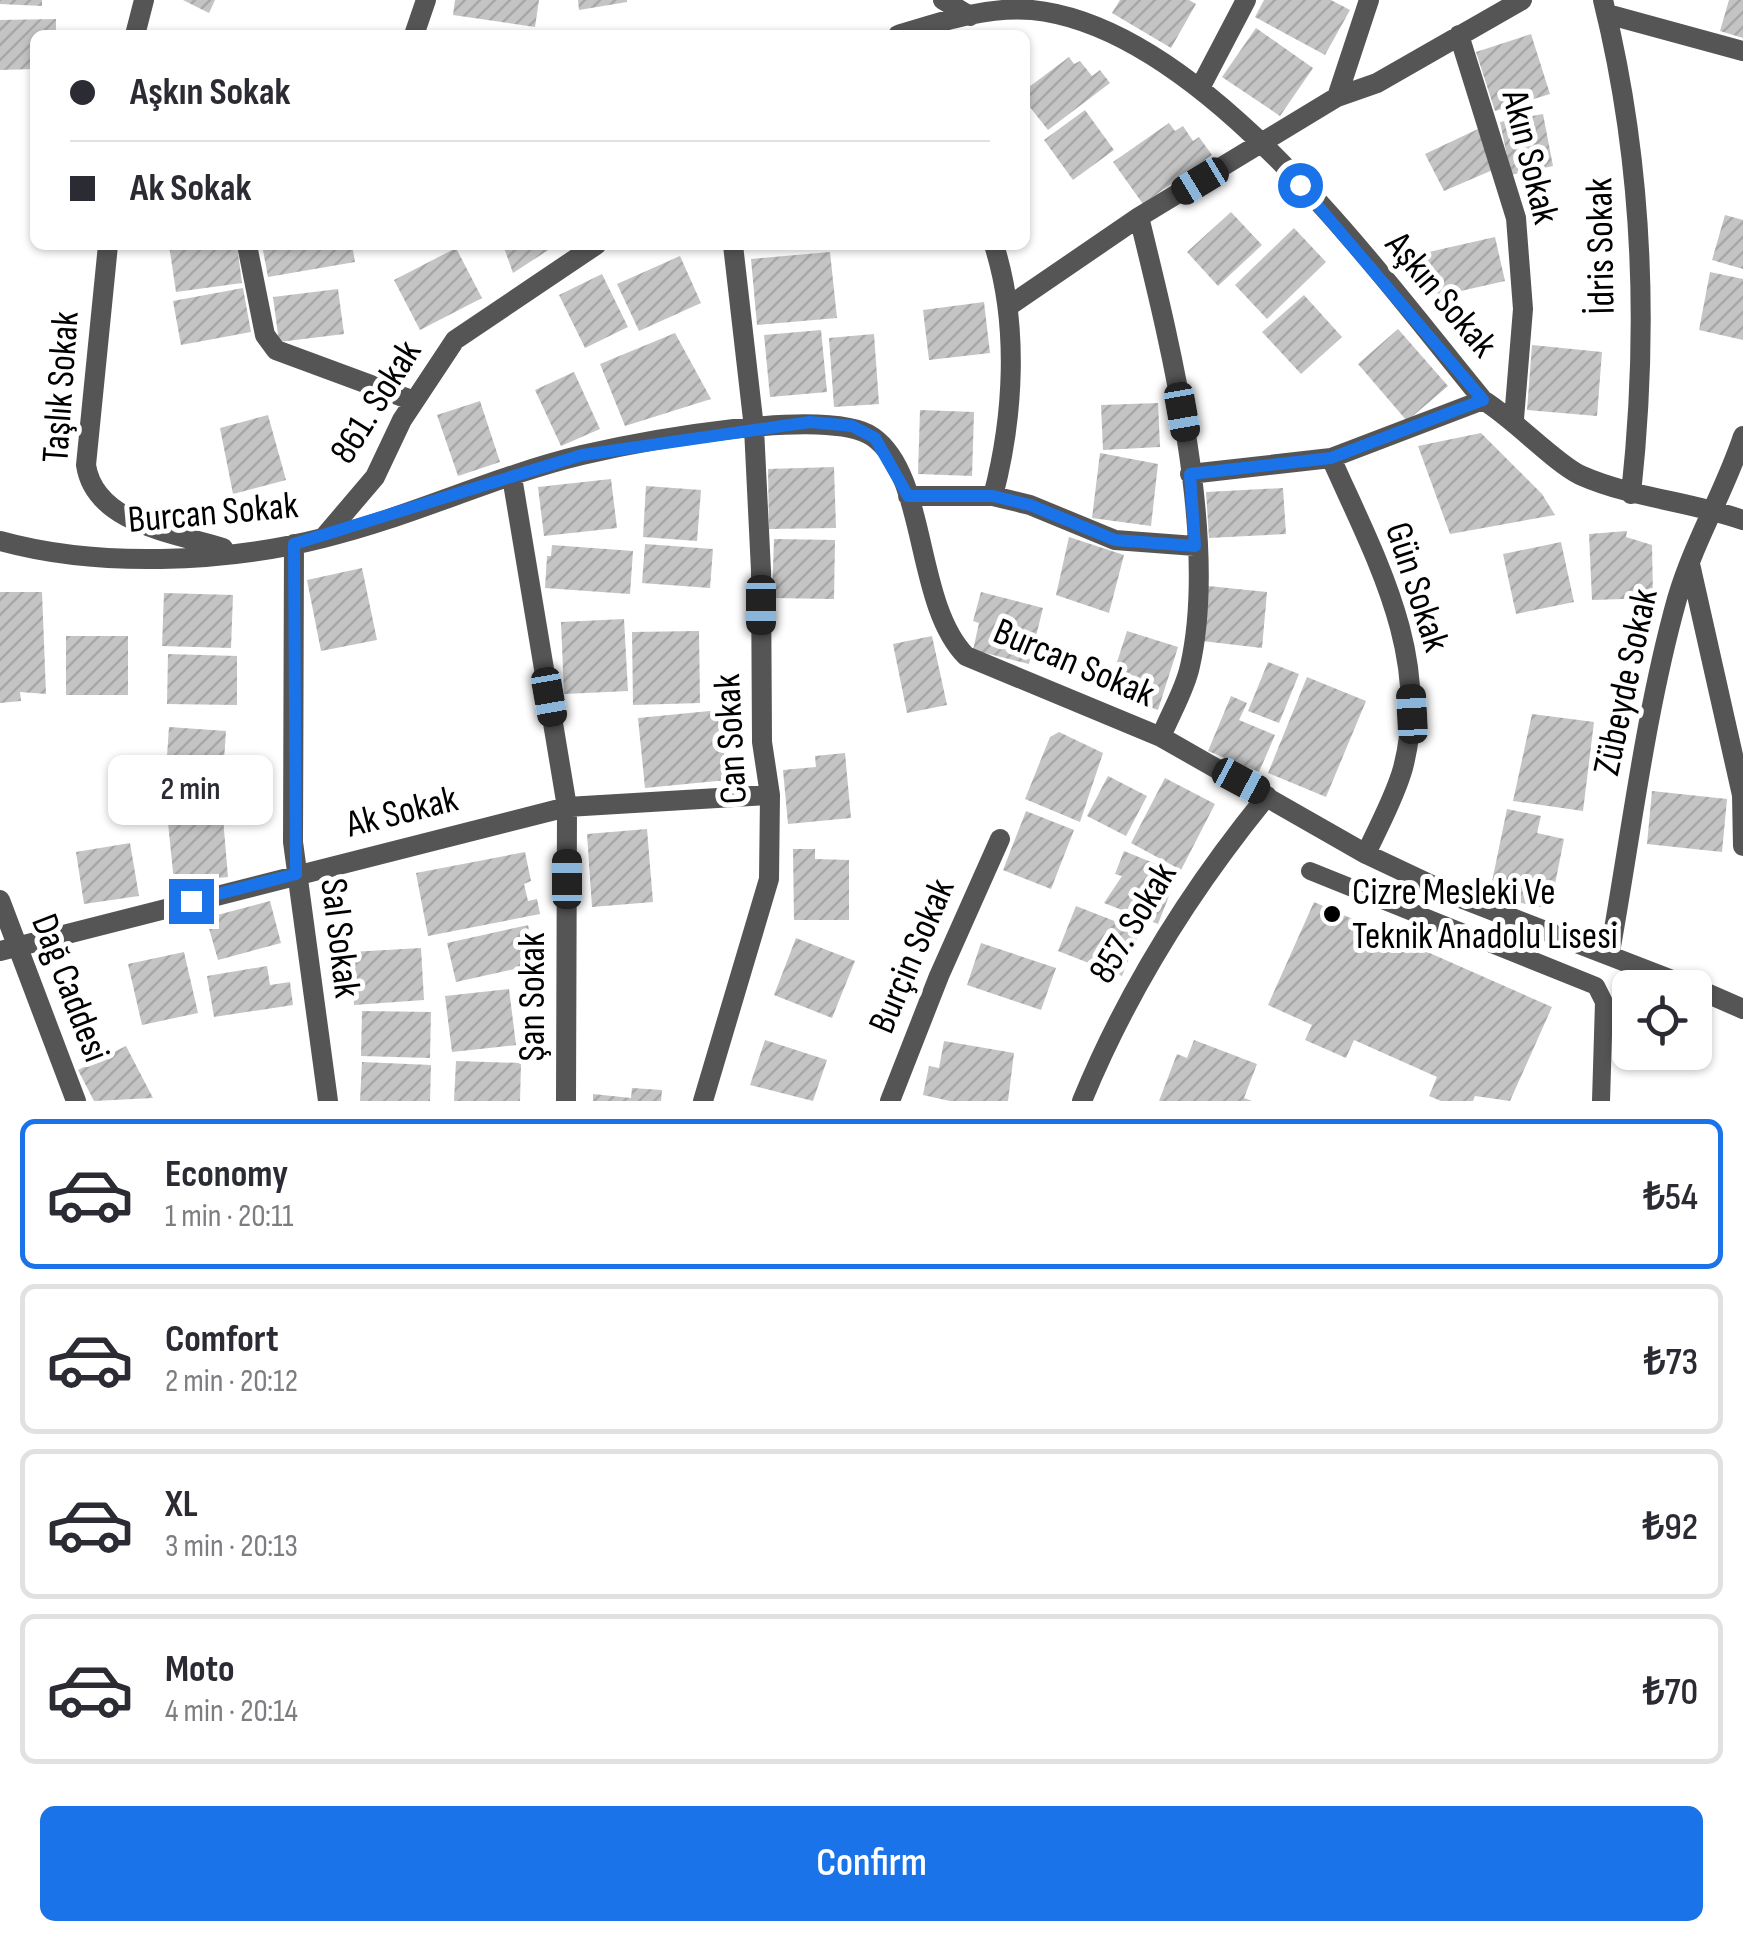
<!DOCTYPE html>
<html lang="en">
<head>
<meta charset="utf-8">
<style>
  body { margin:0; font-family:"Sofia Sans Condensed",sans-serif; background:#f7f7f7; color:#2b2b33; height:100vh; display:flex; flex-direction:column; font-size:38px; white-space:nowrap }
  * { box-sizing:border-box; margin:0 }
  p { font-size:32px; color:#7c7c81 }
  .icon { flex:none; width:55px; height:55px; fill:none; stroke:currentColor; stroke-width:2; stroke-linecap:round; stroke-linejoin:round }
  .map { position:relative; height:1101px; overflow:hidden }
  .drawer { display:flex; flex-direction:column; background:#fff; flex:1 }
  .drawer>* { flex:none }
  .guide { position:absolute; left:30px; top:30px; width:1000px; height:220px; border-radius:15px; box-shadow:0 2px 8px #0004; display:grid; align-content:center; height:220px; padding:0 40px; background:#fff }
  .controls { position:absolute; left:1612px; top:970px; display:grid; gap:20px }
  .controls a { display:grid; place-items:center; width:100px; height:100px; border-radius:15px; background:#fff; box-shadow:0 2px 8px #0004; font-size:50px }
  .end { position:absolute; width:45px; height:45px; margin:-22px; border:12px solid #1a73e8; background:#fff; box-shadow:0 0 0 5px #fff }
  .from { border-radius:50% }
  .bubble { position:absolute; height:70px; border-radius:15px; background:#fff; box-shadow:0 2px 8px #0004; font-size:32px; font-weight:600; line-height:70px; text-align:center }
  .car { position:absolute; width:30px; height:60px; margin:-30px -15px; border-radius:12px; box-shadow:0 0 8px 2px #0007; background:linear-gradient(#222 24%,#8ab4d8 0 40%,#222 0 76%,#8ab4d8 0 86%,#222 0) }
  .guide b { display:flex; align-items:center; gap:35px; height:95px; font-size:38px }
  .guide b+b { border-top:2px solid #e1e1e2 }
  .guide i { width:25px; height:25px; background:#2b2b33 }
  ul { padding:18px 0 0; list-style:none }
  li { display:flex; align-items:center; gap:30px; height:150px; margin:0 20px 15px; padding:0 20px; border:5px solid #e1e1e2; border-radius:15px }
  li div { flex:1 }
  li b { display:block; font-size:38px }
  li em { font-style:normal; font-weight:600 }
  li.current { border-color:#1a73e8 }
  li>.icon { width:90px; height:90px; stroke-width:1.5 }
  .action { display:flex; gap:20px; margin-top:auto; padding:20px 40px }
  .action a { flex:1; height:115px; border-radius:15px; background:#1a73e8; color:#fff; font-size:40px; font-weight:600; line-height:115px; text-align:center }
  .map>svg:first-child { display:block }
</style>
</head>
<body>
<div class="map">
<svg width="1743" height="1101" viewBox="0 0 1743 1101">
  <defs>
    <pattern id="building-hatch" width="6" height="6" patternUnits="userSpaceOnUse" patternTransform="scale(2.5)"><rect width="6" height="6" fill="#c4c4c4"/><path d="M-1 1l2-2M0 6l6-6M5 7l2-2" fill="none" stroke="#a7a7a7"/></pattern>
  </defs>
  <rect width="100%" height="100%" fill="#fff"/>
  <!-- building -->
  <path fill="url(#building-hatch)" d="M0 0H42V6L0 4Z
    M183 0H215L209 13Z
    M455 0H539L535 27 453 15Z
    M578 0H627V2L579 10Z
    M1120 0H1189L1196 4 1171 48 1112 13Z
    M1264 0H1331L1350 10 1325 55 1255 17Z
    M1729 0H1743V38L1720 31Z
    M56 19V35H35V69L0 70V20Z
    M1256 28 1313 68 1280 116 1222 77Z
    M1531 34 1550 94 1495 111 1476 52Z
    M1069 57 1074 64 1080 61 1092 76 1100 70 1110 83 1048 130 1025 101V90Z
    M30 91H35V150H30Z
    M1085 110 1114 150 1073 180 1044 140Z
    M1543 114 1553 166 1511 175 1500 122Z
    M1169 123 1175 131 1183 126 1193 141 1199 137 1212 155 1143 204 1113 162Z
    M1478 129 1495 169 1444 191 1425 154Z
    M1231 212 1262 245 1218 286 1187 252Z
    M1725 215 1743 220V269L1712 260Z
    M1294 228 1326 262 1267 319 1235 285Z
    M1495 237 1505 281 1430 298 1420 254Z
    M169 245H237L242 283 176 292Z
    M262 245H352L355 262 268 277Z
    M503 245H556L513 273Z
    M456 248 482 298 420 330 394 280Z
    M830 252 837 318 757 325 751 259Z
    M680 256 701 303 639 331 617 284Z
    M1710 272 1743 279V340L1699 330Z
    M602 274 628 327 585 348 559 295Z
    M243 288 251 332 181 345 173 301Z
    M338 289 344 334 279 342 273 297Z
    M1304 295 1342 337 1301 374 1262 332Z
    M984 302 990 353 929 360 923 310Z
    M1398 329 1448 386 1407 421 1358 364Z
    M821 330 827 392 770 397 764 335Z
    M675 333 711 399 625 426 600 364Z
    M874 334 879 404 834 407 829 338Z
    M1532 345 1602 352 1597 416 1527 410Z
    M574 372 600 429 561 446 535 390Z
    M480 401 500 462 458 476 437 415Z
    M1158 403 1160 447 1103 450 1101 405Z
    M920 410 974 412 972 476 918 474Z
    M268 415 286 480 233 494 220 428Z
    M1481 433 1542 494 1555 515 1450 534 1418 446Z
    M1100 453 1158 464 1151 526 1092 518Z
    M834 467 836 528 769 529 768 469Z
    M611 479 617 528 544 536 538 487Z
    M646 486 701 490 697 541 643 537Z
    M1283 488 1286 534 1209 538 1206 492Z
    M1627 531 1626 537 1652 545 1653 598 1592 600 1589 534Z
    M1069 537 1124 555 1109 613 1056 595Z
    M774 539 835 540 834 599 772 598Z
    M1561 542 1574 602 1516 614 1503 554Z
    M645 544 713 549 710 588 642 583Z
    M552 545 633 551 630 594 545 588 547 556H551Z
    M362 568 377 640 321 651 307 580Z
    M1208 586 1267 592 1262 648 1202 641Z
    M0 592H42L46 694 20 692 21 701 0 703Z
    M981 592 1043 608 1029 664 973 650 979 623 973 621Z
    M164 593 233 595 231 648 162 646Z
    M624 619 628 691 564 694 561 622Z
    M699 631 700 703 633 705 632 632Z
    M1127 631 1178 647 1158 710 1107 693Z
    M66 636H128V695H66Z
    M932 636 947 705 907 713 893 644Z
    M168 654 237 656V705L167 704Z
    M1268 662 1299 674 1279 723 1248 711Z
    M1307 677 1366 701 1326 797 1268 773Z
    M1231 696 1247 703 1239 720 1275 735 1259 772 1208 751Z
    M720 710 727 780 645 788 638 718Z
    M1532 714 1594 722 1583 811 1513 801Z
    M169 727 226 731 222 789 165 786Z
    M1059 732 1103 753 1080 822 1025 799 1050 737Z
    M845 753 851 818 788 824 783 770 816 767 815 756Z
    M1108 776 1147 796 1126 836 1087 816Z
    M1165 778 1215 804 1181 870 1131 843Z
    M1652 791 1727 799 1722 852 1647 844Z
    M1507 809 1541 816 1537 833 1564 839 1550 909 1489 896Z
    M1026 811 1074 830 1051 889 1003 870Z
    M223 818 228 877 174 882 168 823Z
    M647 829 653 902 592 907 587 834Z
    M130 843 139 896 84 904 76 852Z
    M793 849H815V859L849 860V920H794Z
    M1124 851 1178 873 1158 924 1104 903 1122 876 1115 874Z
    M525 852 531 881 524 884 528 901 537 899 540 914 428 936 416 873Z
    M270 901 281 943 218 960 206 918Z
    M1314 902 1552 1007 1510 1101 1475 1096 1473 1101H1441L1429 1096 1437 1077 1354 1040 1346 1058 1305 1040 1312 1025 1268 1005Z
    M1076 906 1140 931 1122 976 1058 951Z
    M528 925 537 964 456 982 447 943Z
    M796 938 855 961 832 1018 774 995Z
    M981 943 1056 968 1041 1010 967 985Z
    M421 948 424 1000 354 1005 351 952Z
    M184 952 198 1013 142 1025 128 964Z
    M267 966 270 985 290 982 293 1005 214 1017 207 976Z
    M509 989 516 1045 452 1052 445 996Z
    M362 1011 431 1012 430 1058 361 1056Z
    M765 1040 827 1060 813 1101 750 1085Z
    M1194 1040 1257 1064 1244 1098 1252 1101H1159L1177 1054 1187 1058Z
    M944 1041 1014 1053 1008 1101H950L923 1095 929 1066 939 1068Z
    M126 1046 153 1098 94 1101 78 1070Z
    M456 1061 521 1063 520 1101H454Z
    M362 1062 431 1065 430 1101H360Z
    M632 1088 662 1090 661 1101H593V1094L631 1098Z"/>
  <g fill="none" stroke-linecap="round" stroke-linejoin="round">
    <!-- service -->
    <path stroke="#555" stroke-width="18" d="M1310 871 1596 986 1604 1002 1601 1101"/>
    <!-- minor -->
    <path stroke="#555" stroke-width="20" d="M943 0 970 16
      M1603 0C1643 161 1649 329 1631 494
      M1607 14 1743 51
      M135 35 144 0
      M414 35 426 0
      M898 35C940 22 986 6 1032 10 1203 27 1379 274 1483 400 1514 419 1554 462 1580 475 1632 498 1689 501 1743 520
      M1459 35 1516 218 1523 309 1514 419
      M1201 86 1246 0
      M1337 97 1369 0
      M1139 217C1170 343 1219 538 1190 666 1185 690 1170 714 1161 737
      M108 245 86 465C95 524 175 533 223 548
      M247 245 265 335 276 350 414 401
      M1009 306 1139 217 1337 97 1377 83 1522 0
      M1331 458C1375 557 1432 657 1403 768 1395 797 1378 827 1366 854
      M1190 474 1331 458 1483 400
      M512 477 567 807 566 1101
      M908 496H993L1030 505 1115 540 1195 546
      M993 496C1014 416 1019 324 994 245
      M324 537 375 477 402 420 455 340 596 245
      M0 541C97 568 225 563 323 538 411 517 494 476 582 455 638 442 829 405 873 437 928 476 914 603 966 656L1161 737 1366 854 1455 896 1693 988
      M294 544 293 842 328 1101
      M1690 564 1742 795 1743 846
      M0 951 567 807 770 795
      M1610 952C1631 835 1645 714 1677 599 1694 541 1725 491 1743 436
      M1695 988 1743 1009
      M703 1101 769 879 770 795 762 742 761 571 754 428 733 245
      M890 1101 939 976 1000 839
      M1082 1101C1128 989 1191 889 1267 796"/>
    <!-- tertiary -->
    <path stroke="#555" stroke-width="20" d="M0 900 76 1101"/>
  </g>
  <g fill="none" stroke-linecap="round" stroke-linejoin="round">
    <!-- route -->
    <path stroke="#1a73e8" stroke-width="12" d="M191 901 296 874 294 544 582 455 810 422 852 426 875 438 908 496H993L1030 505 1115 540 1195 546 1190 474 1331 458 1483 400 1300 185"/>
  </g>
  <!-- markers -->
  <circle fill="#000" stroke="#fff" stroke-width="4" cx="1332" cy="914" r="10"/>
  <g text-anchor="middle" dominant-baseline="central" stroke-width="10" stroke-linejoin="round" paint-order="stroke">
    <!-- street labels -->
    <g font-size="38" fill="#000" stroke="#fff">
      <text transform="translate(1530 157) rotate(76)">Akın Sokak</text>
      <text transform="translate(1601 246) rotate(-91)">İdris Sokak</text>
      <text transform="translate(1441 295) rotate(50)">Aşkın Sokak</text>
      <text transform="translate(61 387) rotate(-86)">Taşlık Sokak</text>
      <text transform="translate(376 402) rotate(-58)">861. Sokak</text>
      <text transform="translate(213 513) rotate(-5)">Burcan Sokak</text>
      <text transform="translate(1417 587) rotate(72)">Gün Sokak</text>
      <text transform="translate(1074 663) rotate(23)">Burcan Sokak</text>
      <text transform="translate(1626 682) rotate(-78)">Zübeyde Sokak</text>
      <text transform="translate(731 739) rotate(-93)">Can Sokak</text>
      <text transform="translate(402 812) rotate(-14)">Ak Sokak</text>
      <text transform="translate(1133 923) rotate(-59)">857. Sokak</text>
      <text transform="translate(340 938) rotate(83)">Sal Sokak</text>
      <text transform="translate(912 956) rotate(-67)">Burçin Sokak</text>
      <text transform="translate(70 988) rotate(69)">Dağ Caddesi</text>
      <text transform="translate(532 997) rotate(-90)">Şan Sokak</text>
    </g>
    <!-- poi labels -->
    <g font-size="38" fill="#000" stroke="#fff" text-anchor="start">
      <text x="1352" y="892">Cizre Mesleki Ve<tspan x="1352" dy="44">Teknik Anadolu Lisesi</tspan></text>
    </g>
  </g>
</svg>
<div class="controls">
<a><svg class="icon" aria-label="locate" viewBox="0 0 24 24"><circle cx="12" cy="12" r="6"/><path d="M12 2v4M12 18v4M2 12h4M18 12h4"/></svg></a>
</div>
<i class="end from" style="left:1300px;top:185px"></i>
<i class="end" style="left:191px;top:901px"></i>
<div class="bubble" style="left:108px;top:755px;width:165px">2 min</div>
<i class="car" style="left:1200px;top:181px;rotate:239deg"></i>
<i class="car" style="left:1182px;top:412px;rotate:170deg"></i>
<i class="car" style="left:761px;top:605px;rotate:180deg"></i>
<i class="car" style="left:549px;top:697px;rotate:170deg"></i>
<i class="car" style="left:1412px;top:714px;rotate:357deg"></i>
<i class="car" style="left:1241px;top:781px;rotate:118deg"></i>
<i class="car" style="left:567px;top:879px;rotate:0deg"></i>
<div class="guide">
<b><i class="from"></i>Aşkın Sokak</b>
<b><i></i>Ak Sokak</b>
</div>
</div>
<section class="drawer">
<ul>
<li class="current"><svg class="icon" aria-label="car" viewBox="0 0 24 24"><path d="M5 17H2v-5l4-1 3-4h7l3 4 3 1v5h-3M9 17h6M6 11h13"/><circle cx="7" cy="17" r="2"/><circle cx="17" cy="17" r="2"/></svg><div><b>Economy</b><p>1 min · 20:11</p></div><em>₺54</em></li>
<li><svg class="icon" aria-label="car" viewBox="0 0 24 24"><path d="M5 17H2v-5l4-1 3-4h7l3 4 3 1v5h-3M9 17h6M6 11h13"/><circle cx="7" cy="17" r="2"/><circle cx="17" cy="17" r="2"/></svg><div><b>Comfort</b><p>2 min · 20:12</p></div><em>₺73</em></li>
<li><svg class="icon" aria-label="car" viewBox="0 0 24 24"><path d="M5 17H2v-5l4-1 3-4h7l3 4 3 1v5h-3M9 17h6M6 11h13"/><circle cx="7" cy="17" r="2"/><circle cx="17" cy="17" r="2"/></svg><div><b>XL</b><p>3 min · 20:13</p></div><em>₺92</em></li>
<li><svg class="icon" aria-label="car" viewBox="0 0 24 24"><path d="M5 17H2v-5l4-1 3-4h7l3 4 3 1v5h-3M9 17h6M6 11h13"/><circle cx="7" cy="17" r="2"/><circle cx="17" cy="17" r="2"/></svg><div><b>Moto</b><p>4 min · 20:14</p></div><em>₺70</em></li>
</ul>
<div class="action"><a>Confirm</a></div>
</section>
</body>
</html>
